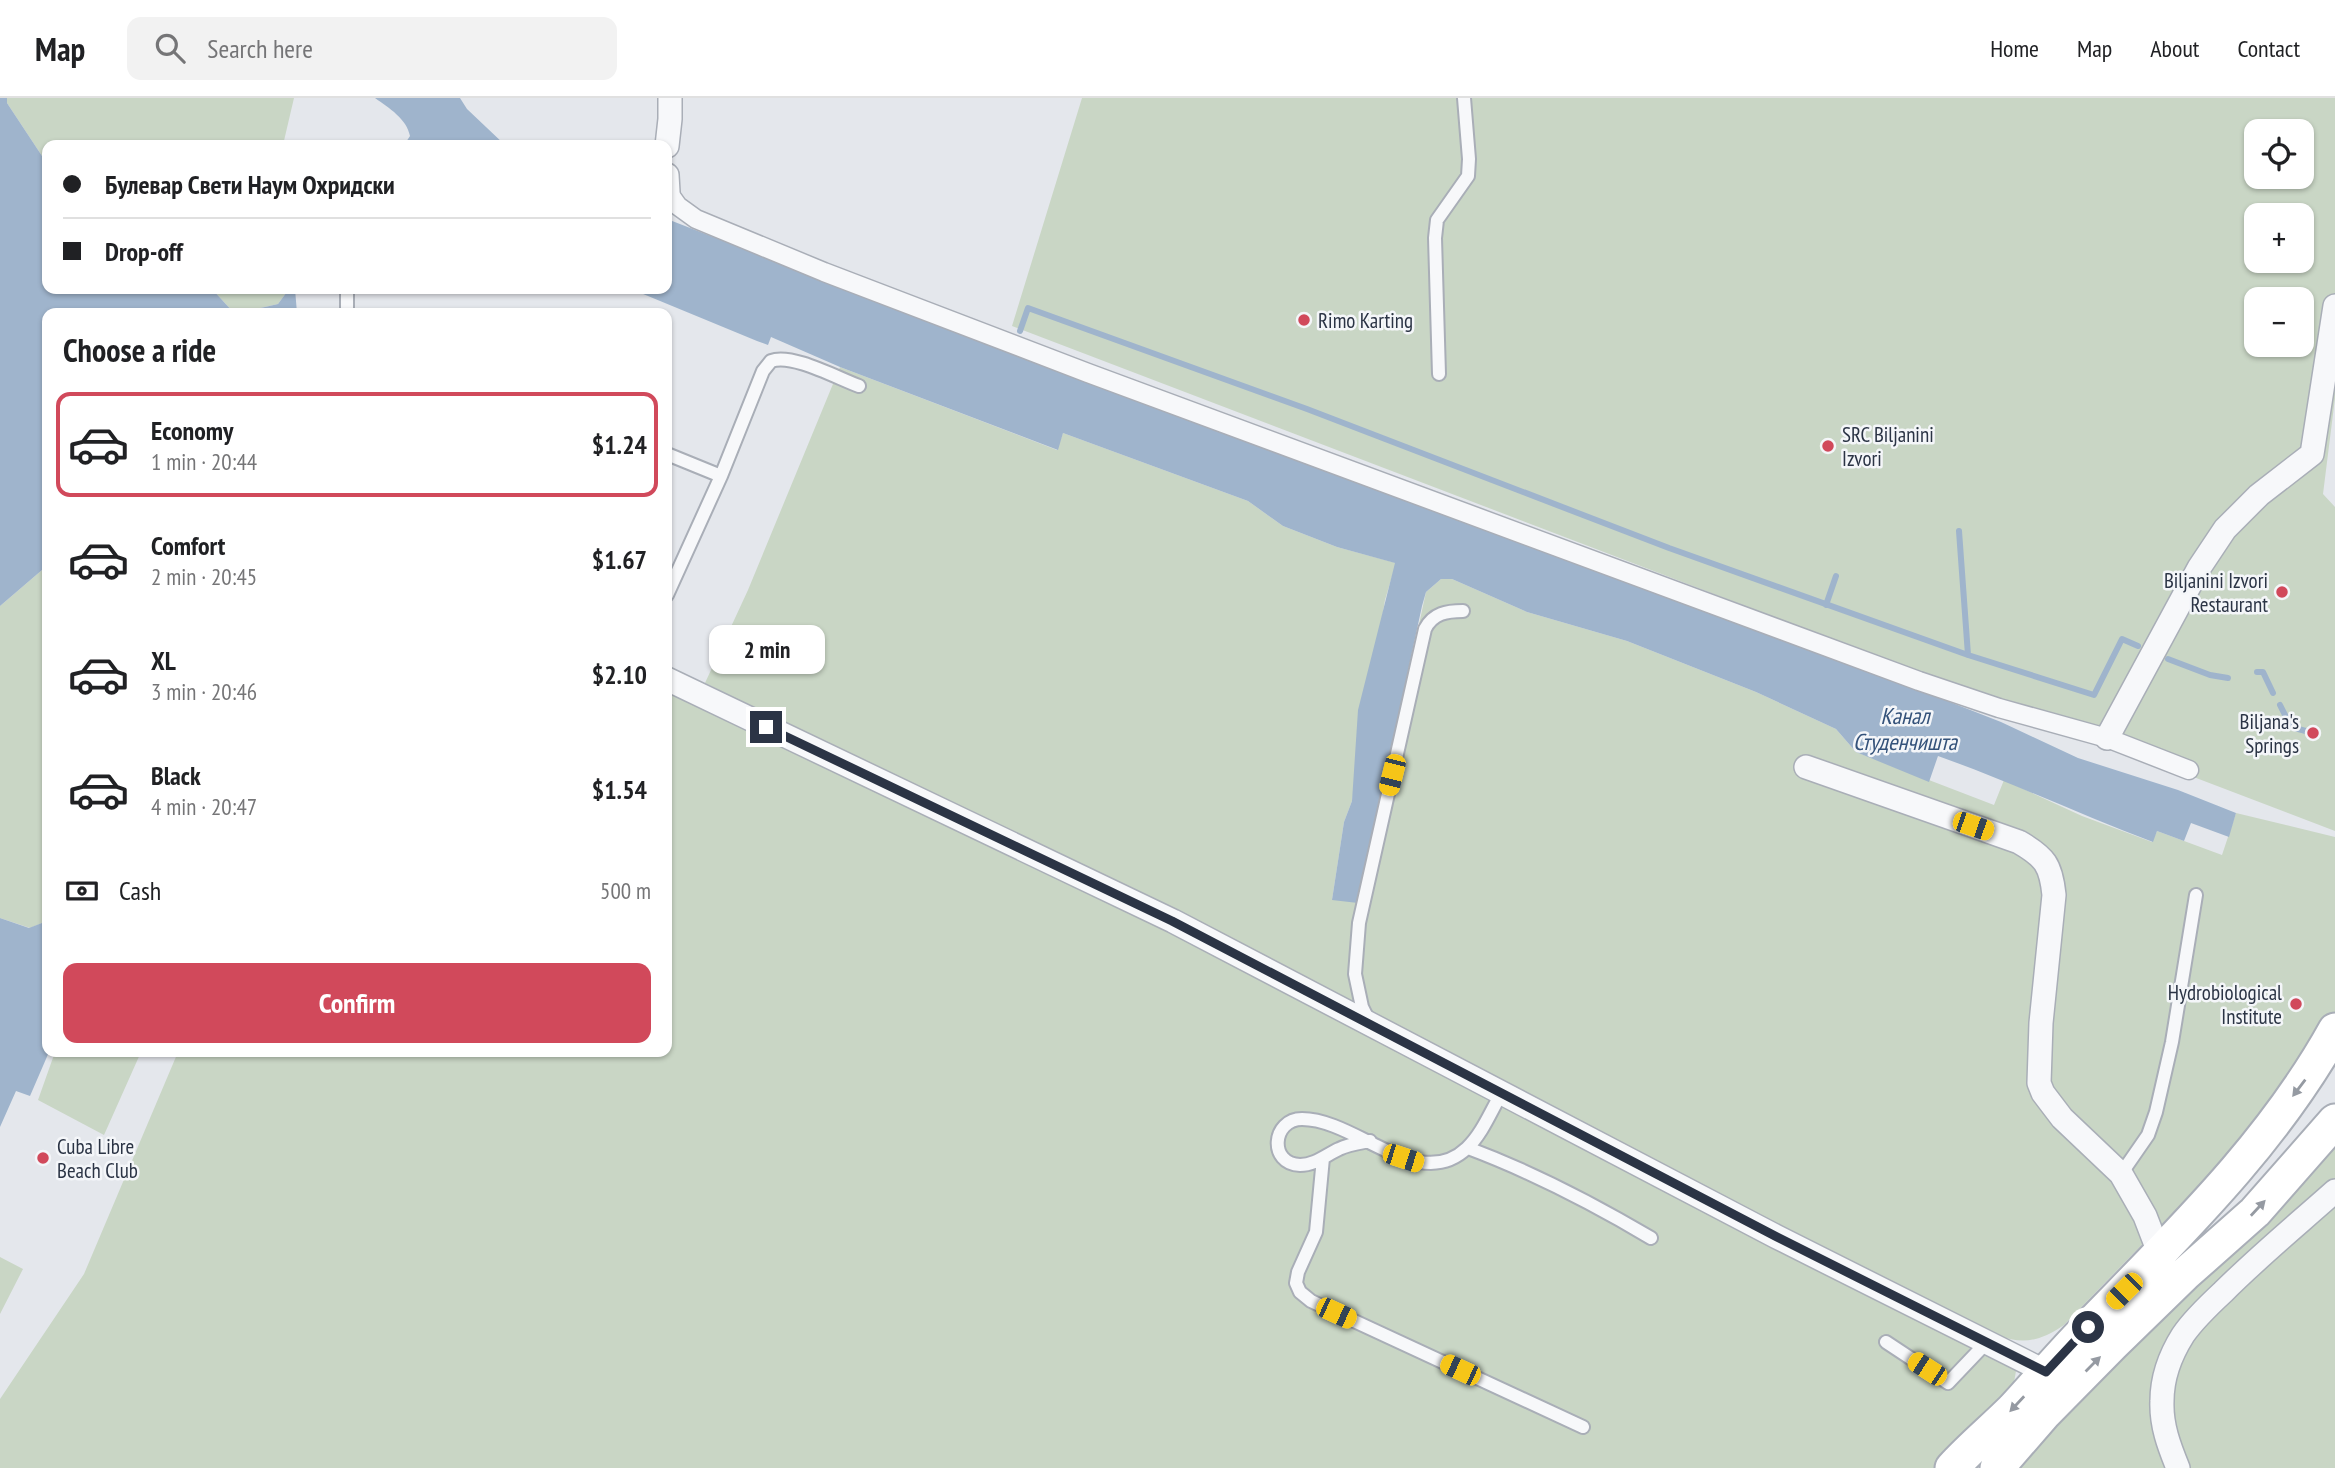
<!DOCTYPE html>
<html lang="en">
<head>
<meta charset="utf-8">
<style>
  body { margin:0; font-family:"PT Sans Narrow",sans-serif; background:#f2f2f2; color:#202124; height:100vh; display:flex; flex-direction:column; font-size:26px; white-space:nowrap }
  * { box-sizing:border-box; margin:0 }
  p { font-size:23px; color:#757577 }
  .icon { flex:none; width:38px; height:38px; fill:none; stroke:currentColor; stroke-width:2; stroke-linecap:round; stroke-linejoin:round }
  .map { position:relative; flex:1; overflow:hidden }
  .details { position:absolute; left:42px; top:210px; width:630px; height:749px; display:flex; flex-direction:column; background:#fff; border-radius:14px; box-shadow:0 2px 5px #0004 }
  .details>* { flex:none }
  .top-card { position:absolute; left:42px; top:42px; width:630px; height:154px; border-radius:14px; box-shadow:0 2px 5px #0004; display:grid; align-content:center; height:154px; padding:0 21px; background:#fff }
  .controls { position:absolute; left:2244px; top:21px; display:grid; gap:14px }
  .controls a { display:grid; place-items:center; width:70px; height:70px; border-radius:14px; background:#fff; box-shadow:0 2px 5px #0004; font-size:35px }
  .end { position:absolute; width:32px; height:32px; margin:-16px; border:9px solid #2b3445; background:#fff; box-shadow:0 0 0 4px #fff }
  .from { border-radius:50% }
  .bubble { position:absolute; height:49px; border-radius:14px; background:#fff; box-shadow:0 2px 5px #0004; font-size:23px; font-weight:800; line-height:49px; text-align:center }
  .car { position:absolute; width:21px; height:42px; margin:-21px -10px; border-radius:9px; box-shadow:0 0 5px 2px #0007; background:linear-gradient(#f5c518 24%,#345 0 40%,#f5c518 0 76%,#345 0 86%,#f5c518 0) }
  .top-card b { display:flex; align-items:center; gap:24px; height:66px; font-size:26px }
  .top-card b+b { border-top:2px solid #e0e0e0 }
  .top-card i { width:18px; height:18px; background:#202124 }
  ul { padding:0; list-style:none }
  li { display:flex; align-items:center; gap:21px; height:105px; margin:0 14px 10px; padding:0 7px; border:4px solid transparent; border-radius:14px }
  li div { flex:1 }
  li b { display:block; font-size:26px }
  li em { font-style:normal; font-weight:800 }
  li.selected { border-color:#d1495b }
  li>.icon { width:63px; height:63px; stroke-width:1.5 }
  h2 { padding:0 21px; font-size:32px; line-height:84px }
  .pay { display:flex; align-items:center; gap:18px; height:77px; padding:0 21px; font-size:26px }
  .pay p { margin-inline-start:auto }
  .primary-button { display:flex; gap:14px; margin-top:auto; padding:14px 21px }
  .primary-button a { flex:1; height:80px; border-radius:14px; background:#d1495b; color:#fff; font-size:28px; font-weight:800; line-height:80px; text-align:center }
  header { display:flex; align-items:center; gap:42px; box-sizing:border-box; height:98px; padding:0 35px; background:#fff; border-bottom:2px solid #e0e0e0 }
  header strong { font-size:33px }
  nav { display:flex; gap:38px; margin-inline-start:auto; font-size:24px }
  .search { width:490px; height:63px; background:#f2f2f2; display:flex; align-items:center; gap:18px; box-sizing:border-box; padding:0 24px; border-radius:14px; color:#757577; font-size:26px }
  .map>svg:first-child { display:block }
</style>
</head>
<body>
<header>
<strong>Map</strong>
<div class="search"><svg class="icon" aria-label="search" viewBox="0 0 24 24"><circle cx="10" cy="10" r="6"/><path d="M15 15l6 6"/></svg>Search here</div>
<nav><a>Home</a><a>Map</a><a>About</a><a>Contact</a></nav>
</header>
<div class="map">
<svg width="2335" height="1370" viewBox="0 0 2335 1370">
  <rect width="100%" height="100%" fill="#e4e7ec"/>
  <!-- green -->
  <path fill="#c9d6c5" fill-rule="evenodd" d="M7 0H294L283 47H47V62L42 58 7 5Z
    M1082 0H2335V300L2323 396 2335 409V733L1012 228ZM2256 33H2301V79H2256ZM2256 117H2301V163H2256ZM2256 201H2301V247H2256Z
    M212 191H289L278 206 239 215H234Z
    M840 269 1057 352 1063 335 1248 403 1283 428 1337 449 1396 465 1385 502 1352 703 1344 724 1332 802 1395 637 1426 494 1441 481H1452L1527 514 1627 543 1756 594 1836 631 1856 654 1994 707 2004 682 2082 718 2152 744 2157 733 2222 757 2236 715 2335 739V915L2310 959 2254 1031 2064 1227C2026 1253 2009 1242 1970 1226L1350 908 705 585 748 492Z
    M47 471V823L30 830 0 820V508L42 472Z
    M667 590 1161 828 2009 1264 2016 1273 2013 1290 1934 1370H0V1301L84 1176 178 954H667Z
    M55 954H141L104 1037 38 1002Z
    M2335 1041V1083L2171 1242 2170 1370H2015L2031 1347 2049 1337 2115 1259Z
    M2335 1104V1370H2186L2179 1350 2170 1300 2182 1256 2211 1215Z
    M0 1159 23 1171 0 1216Z"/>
  <!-- water -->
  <path fill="#9fb4cc" d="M0 0H7V5L42 58 47 62V191H212L234 215H47V471L42 472 0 508Z
    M375 0H460L467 11 505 47H404L410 38C407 21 389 10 375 0Z
    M667 121 1110 293 1904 586 2001 624 2078 660 2178 692 2236 715 2229 739 2191 725 2184 743 2157 733 2153 744C2081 717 2011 684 1938 658L1929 684 1856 654 1836 631 1756 594 1627 543 1527 514 1452 481H1441L1426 494 1422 508 1358 805 1332 802 1344 724 1352 703 1358 612 1395 465 1337 449 1283 428 1248 403 1063 335 1058 352 840 269 771 239 768 247 757 243 631 191H667Z
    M289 191H295L297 215H239L278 206Z
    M0 820 29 830 47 823 49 954 30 998 16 993 0 1029Z"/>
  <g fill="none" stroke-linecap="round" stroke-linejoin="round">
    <!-- stream -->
    <path stroke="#9fb4cc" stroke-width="6" d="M1020 233 1028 210 1307 311 1669 450 1968 557 2094 597 2122 541 2138 548
      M1959 433 1968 557
      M1826 507 1836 478
      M2168 561 2210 577 2228 580
      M2257 574H2263L2273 595
      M2280 607 2291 629 2313 635"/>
    <defs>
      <path id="service" d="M347 215V191
        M1439 276 1435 140 1437 122 1468 78 1469 61 1464 0
        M667 356 721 378
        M667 497 721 378 763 273 771 263C792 255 837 280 859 288
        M1369 923 1362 909 1355 876 1359 825 1425 531C1433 515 1447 513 1463 513
        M1370 1043C1359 1045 1349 1046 1339 1051 1326 1057 1315 1067 1300 1067 1268 1066 1272 1021 1302 1021 1356 1021 1419 1096 1467 1050 1482 1036 1491 1013 1501 996
        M1468 1050C1532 1074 1592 1105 1651 1140
        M1323 1060 1316 1134 1298 1174 1296 1185 1300 1194 1311 1203 1583 1329
        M2121 1076 2148 1037 2156 1014 2172 944 2196 797
        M1886 1244 1948 1285 1987 1244"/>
      <path id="pedestrian" d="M668 94 678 108 696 121 824 174 1088 275 1919 583 1999 610 2107 640 2189 672"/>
      <path id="minor" d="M667 48 670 21V0
        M667 77 668 94
        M667 581 1173 823 1777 1139 2046 1274
        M2107 640 2199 470 2225 431 2259 397 2312 356 2335 208
        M1806 669 2019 744C2045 759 2051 767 2054 797L2041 925 2039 985 2043 995 2062 1020 2121 1076 2145 1118 2160 1157
        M2178 1370C2169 1348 2161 1327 2162 1303 2162 1280 2171 1256 2183 1237 2194 1221 2209 1207 2223 1194 2259 1158 2298 1126 2335 1093"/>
      <path id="secondary" d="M1952 1370C1971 1349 1993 1331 2013 1311 2038 1284 2062 1255 2088 1229 2177 1137 2272 1046 2335 932
        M1997 1370 2044 1316 2112 1247 2185 1176 2255 1114 2335 1023"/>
    </defs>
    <!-- service casing -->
    <use href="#service" stroke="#a9aeb7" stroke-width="16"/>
    <!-- pedestrian casing -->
    <use href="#pedestrian" stroke="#a9aeb7" stroke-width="21"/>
    <!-- minor casing -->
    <use href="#minor" stroke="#a9aeb7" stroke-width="26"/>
    <!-- secondary casing -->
    <use href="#secondary" stroke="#a9aeb7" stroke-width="37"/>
    <!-- service -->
    <use href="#service" stroke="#f7f8fa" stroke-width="12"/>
    <!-- pedestrian -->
    <use href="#pedestrian" stroke="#f7f8fa" stroke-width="18"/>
    <!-- minor -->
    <use href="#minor" stroke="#f7f8fa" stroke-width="23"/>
    <!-- secondary -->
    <use href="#secondary" stroke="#fff" stroke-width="33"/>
  </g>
  <!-- one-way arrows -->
  <defs><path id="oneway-solid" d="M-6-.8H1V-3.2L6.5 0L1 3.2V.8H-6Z" transform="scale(1.75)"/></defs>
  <g fill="#959aa2">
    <use href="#oneway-solid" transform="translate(2299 990) rotate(127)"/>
    <use href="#oneway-solid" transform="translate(2258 1110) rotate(-47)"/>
    <use href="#oneway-solid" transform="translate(2093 1266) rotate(-45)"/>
    <use href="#oneway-solid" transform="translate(2017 1306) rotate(133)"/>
  </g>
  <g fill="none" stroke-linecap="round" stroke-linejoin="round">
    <!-- route -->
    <path stroke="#2b3445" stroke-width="9" d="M766 629 1172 823 1777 1139 2046 1274 2088 1229"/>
  </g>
  <!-- markers -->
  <g fill="#d1495b" stroke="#f4f6f9" stroke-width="2.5">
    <circle cx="1304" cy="222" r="7"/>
    <circle cx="1828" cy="348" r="7"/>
    <circle cx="2282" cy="494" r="7"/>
    <circle cx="2313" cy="635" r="7"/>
    <circle cx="2296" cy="906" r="7"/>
    <circle cx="43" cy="1060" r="7"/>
  </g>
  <g text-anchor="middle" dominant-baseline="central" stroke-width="5" stroke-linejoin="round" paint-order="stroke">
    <!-- poi labels -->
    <g font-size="21" fill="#2b3445" stroke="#f4f6f9" text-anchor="start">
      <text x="1318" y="222">Rimo Karting</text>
      <text x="1842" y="336">SRC Biljanini<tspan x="1842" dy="24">Izvori</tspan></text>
      <text x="2268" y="482" text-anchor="end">Biljanini Izvori<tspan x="2268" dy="24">Restaurant</tspan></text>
      <text x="2299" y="623" text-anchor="end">Biljana's<tspan x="2299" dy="24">Springs</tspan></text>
      <text x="2282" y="894" text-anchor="end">Hydrobiological<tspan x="2282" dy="24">Institute</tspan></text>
      <text x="57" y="1048">Cuba Libre<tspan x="57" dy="24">Beach Club</tspan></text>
    </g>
    <!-- water labels -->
    <g font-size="23" font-style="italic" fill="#34527a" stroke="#f4f6f9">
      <text x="1905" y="617">Канал<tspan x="1905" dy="26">Студенчишта</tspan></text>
    </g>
  </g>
</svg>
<div class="controls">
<a><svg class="icon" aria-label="locate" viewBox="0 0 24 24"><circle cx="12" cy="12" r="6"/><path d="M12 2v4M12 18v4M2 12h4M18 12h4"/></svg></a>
<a>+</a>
<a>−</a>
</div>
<i class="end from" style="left:2088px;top:1229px"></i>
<i class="end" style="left:766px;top:629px"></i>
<div class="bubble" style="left:709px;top:527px;width:116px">2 min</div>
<i class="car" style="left:1392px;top:677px;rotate:194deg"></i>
<i class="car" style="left:1973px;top:728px;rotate:109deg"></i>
<i class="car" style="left:1403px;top:1060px;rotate:108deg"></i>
<i class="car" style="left:2124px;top:1193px;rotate:225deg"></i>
<i class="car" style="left:1336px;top:1215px;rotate:115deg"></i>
<i class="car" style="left:1927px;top:1271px;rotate:303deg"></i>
<i class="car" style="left:1460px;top:1272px;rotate:295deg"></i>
<div class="top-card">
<b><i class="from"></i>Булевар Свети Наум Охридски</b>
<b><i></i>Drop-off</b>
</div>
<section class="details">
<h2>Choose a ride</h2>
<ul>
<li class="selected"><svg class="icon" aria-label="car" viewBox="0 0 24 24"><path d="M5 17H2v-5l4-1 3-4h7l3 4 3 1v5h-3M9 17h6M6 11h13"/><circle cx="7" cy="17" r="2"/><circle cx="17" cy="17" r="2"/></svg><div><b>Economy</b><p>1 min · 20:44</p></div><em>$1.24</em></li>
<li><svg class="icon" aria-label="car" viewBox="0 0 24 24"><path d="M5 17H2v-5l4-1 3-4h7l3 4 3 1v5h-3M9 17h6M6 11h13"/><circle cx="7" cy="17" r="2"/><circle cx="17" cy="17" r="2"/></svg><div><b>Comfort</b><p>2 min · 20:45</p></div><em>$1.67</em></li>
<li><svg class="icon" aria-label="car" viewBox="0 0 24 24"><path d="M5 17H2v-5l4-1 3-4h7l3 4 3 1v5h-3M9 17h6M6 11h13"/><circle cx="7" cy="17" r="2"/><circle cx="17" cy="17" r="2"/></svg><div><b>XL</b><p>3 min · 20:46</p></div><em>$2.10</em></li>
<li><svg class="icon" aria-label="car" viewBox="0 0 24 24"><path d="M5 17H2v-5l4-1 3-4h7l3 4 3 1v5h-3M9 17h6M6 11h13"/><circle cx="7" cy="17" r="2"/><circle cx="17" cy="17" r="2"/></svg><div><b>Black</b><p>4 min · 20:47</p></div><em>$1.54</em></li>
</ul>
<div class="pay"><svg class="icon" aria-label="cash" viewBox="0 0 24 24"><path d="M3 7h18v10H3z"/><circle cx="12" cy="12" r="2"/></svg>Cash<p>500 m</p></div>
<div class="primary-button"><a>Confirm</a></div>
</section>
</div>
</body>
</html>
